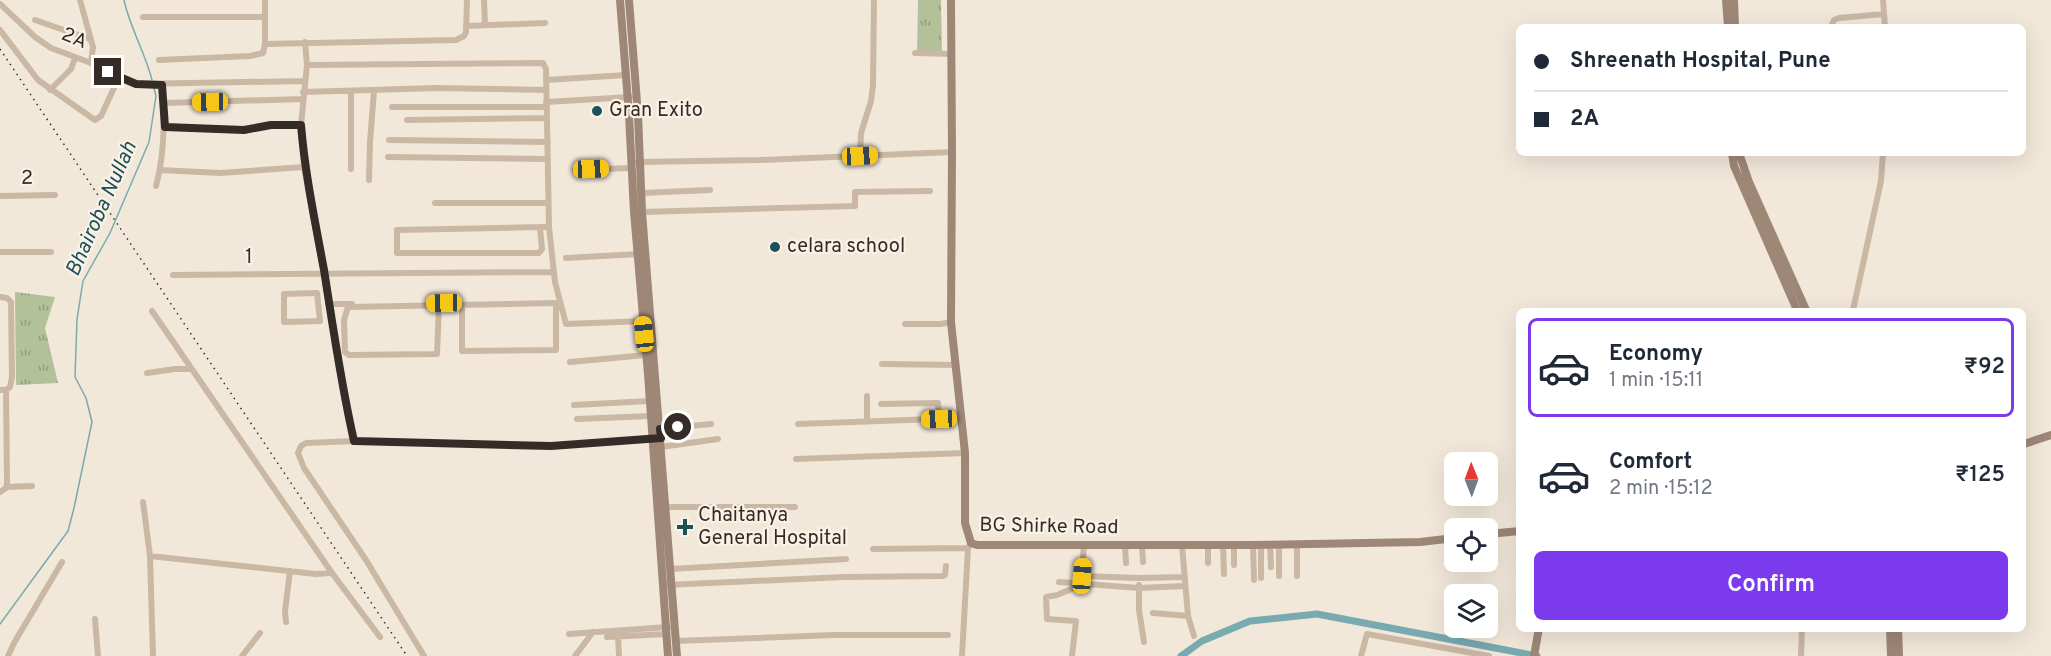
<!DOCTYPE html>
<html lang="en">
<head>
<meta charset="utf-8">
<style>
  body { margin:0; font-family:Overpass,sans-serif; background:#f6f6f7; color:#1f2937; height:100vh; display:flex; flex-direction:column; font-size:22px; white-space:nowrap }
  * { box-sizing:border-box; margin:0 }
  p { font-size:20px; color:#747a83 }
  .icon { flex:none; width:33px; height:33px; fill:none; stroke:currentColor; stroke-width:2; stroke-linecap:round; stroke-linejoin:round }
  .map { position:relative; flex:1; overflow:hidden }
  .side { position:absolute; left:1516px; top:308px; width:510px; height:324px; display:flex; flex-direction:column; background:#fff; border-radius:9px; box-shadow:0 6px 24px #0002 }
  .side>* { flex:none }
  .top-card { position:absolute; left:1516px; top:24px; width:510px; height:132px; border-radius:9px; box-shadow:0 6px 24px #0002; display:grid; align-content:center; height:132px; padding:0 18px; background:#fff }
  .needle { width:39px; rotate:359deg }
  .controls { position:absolute; left:1444px; top:452px; display:grid; gap:12px }
  .controls a { display:grid; place-items:center; width:54px; height:54px; border-radius:9px; background:#fff; box-shadow:0 6px 24px #0002; font-size:30px }
  .end { position:absolute; width:27px; height:27px; margin:-14px; border:8px solid #362c27; background:#fff; box-shadow:0 0 0 3px #fff }
  .from { border-radius:50% }
  .car { position:absolute; width:18px; height:36px; margin:-18px -9px; border-radius:8px; box-shadow:0 0 4px 2px #0007; background:linear-gradient(#f5c518 24%,#345 0 40%,#f5c518 0 76%,#345 0 86%,#f5c518 0) }
  .top-card b { display:flex; align-items:center; gap:21px; height:57px; font-size:22px }
  .top-card b+b { border-top:2px solid #e0e1e3 }
  .top-card i { width:15px; height:15px; background:#1f2937 }
  ul { padding:10px 0 0; list-style:none }
  li { display:flex; align-items:center; gap:18px; height:99px; margin:0 12px 9px; padding:0 6px; border:3px solid transparent; border-radius:9px }
  li div { flex:1 }
  li b { display:block; font-size:22px }
  li em { font-style:normal; font-weight:600 }
  li.on { border-color:#7c3aed }
  li>.icon { width:54px; height:54px; stroke-width:1.5 }
  .primary-button { display:flex; gap:12px; margin-top:auto; padding:12px 18px }
  .primary-button a { flex:1; height:69px; border-radius:9px; background:#7c3aed; color:#fff; font-size:24px; font-weight:600; line-height:69px; text-align:center }
  .map>svg:first-child { display:block }
</style>
</head>
<body>
<div class="map">
<svg width="2051" height="656" viewBox="0 0 2051 656">
  <defs>
    <pattern id="grass-tufts" width="24" height="20" patternUnits="userSpaceOnUse" patternTransform="scale(1.5)"><rect width="24" height="20" fill="#b2c199"/><path d="M3 7l-1-3M5 7V3M7 7l1-3M15 17l-1-3M17 17v-4M19 17l1-3" fill="none" stroke="#929d7d"/></pattern>
  </defs>
  <rect width="100%" height="100%" fill="#f2e8da"/>
  <!-- grass -->
  <path fill="url(#grass-tufts)" d="M918 0H941L942 55H917Z
    M15 292 55 297 45 328 58 383 16 385Z"/>
  <g fill="none" stroke-linecap="round" stroke-linejoin="round">
    <!-- stream -->
    <path stroke="#78aab0" stroke-width="1.5" d="M124 0C130 28 145 52 152 80
      M0 624 68 531 74 508 92 422 86 398 75 377 77 319 83 281 110 233 149 142 156 96 154 88"/>
    <!-- canal -->
    <path stroke="#78aab0" stroke-width="7" d="M1181 656 1202 641 1250 621 1317 614 1537 656"/>
    <!-- street -->
    <path stroke="#cab8a5" stroke-width="6" d="M80 0 93 47 91 63
      M484 0 485 25
      M1883 0 1885 27
      M0 4 35 37 51 48 91 63 136 84 305 81
      M143 17H265
      M35 20 90 39
      M467 26 545 23
      M1831 27 1834 20 1839 18 1884 14
      M0 30 38 80 95 120 101 116 119 77
      M305 42 307 65 301 125 304 167 323 268 344 397 354 441
      M265 44 456 40 464 36 466 32 467 0
      M915 53 952 54
      M159 60 250 56 263 53 265 44V0
      M307 65 543 63 546 69 549 227 555 282 566 324 645 321
      M546 80 626 75
      M50 90 71 69 75 58
      M351 91V169
      M303 92 436 88 546 90
      M546 102 630 97
      M164 103 303 99
      M392 107H547
      M407 120 547 118
      M165 127 244 130 271 125H301
      M389 140 548 142
      M860 156 861 133 871 101 873 85 874 0
      M388 157 548 159
      M638 162 760 160 952 152
      M160 170 220 173 304 167
      M575 170 632 168
      M369 180 370 142 374 91
      M156 186C165 153 165 119 162 85
      M642 193 710 190
      M0 196 55 195
      M435 203H548
      M642 212 855 206V192L930 191
      M540 227 542 249 539 253H397V230L540 227H549
      M0 252H51
      M566 258 640 254
      M173 275 554 272
      M317 293 320 321 284 322V294Z
      M0 297 7 298 11 302 12 377 10 387 6 390H0
      M328 304H352
      M439 305 437 354 349 355 345 352 344 320 348 307 556 303V350L462 351V305
      M1853 310 1881 181 1883 153
      M152 311 332 573
      M905 324H941L951 322
      M570 362 646 355
      M882 364 956 365
      M147 373 175 369H191
      M867 396V422
      M881 404 938 403 939 419
      M574 405 649 401
      M577 419 650 416
      M798 424 962 418
      M660 429 711 424
      M661 447 718 439
      M796 459 965 453
      M6 487 32 486
      M0 492 6 488 7 483 6 390
      M143 502 150 556 153 656
      M665 507H795
      M1234 544V565
      M1261 544V578
      M1270 544 1271 567
      M1279 544V576
      M1297 544V576
      M1125 545 1126 563
      M1142 545 1143 562
      M1182 545 1188 616
      M1208 545V563
      M1223 545 1224 574
      M1253 545 1254 580
      M873 549 968 548
      M150 556 316 574 332 573 380 637
      M670 569 846 559
      M1082 576 1138 578 1185 577
      M1059 582 1139 588 1185 586
      M667 585 844 577 943 576 945 575 946 566
      M1139 585V610L1144 642
      M1153 613 1188 616 1194 636
      M95 619 98 656
      M286 622 285 611 290 571
      M569 634 668 627
      M618 636 619 656
      M607 637 667 634
      M676 641 834 635H948
      M8 656 14 643 62 562
      M242 656 260 633
      M424 656 366 560 304 468 298 453 301 446 306 443 354 441 551 446 654 438
      M575 656 593 632
      M962 656 968 548 971 543
      M1072 656 1076 621 1047 619 1046 597 1057 595 1081 585 1084 545
      M1361 656 1367 634 1489 656
      M1801 656 1802 628"/>
    <!-- secondary -->
    <path stroke="#9e8777" stroke-width="8" d="M620 0 629 115 634 212 648 374 668 656
      M629 0 638 115 642 212 677 656
      M951 0 952 152 951 322 965 453V523L971 543 977 545H1253L1420 542 1455 538
      M1726 0 1728 27
      M1734 0 1735 27
      M1732 153 1734 166 1797 310
      M1739 153 1749 182 1806 310
      M2024 444 2051 435
      M1488 534 1520 531
      M1890 628 1891 656
      M1898 628 1899 656
      M1534 656 1539 628"/>
    <!-- rail -->
    <path stroke="#362c27" stroke-width="1.5" stroke-dasharray="1.5 4.5" stroke-linecap="butt" d="M0 49 407 656"/>
  </g>
  <g fill="none" stroke-linecap="round" stroke-linejoin="round">
    <!-- route -->
    <path stroke="#362c27" stroke-width="8" d="M108 72 136 84 162 85 165 127 244 130 271 125H301C305 174 315 221 324 270 333 327 341 384 354 441L551 446 661 438 660 429 678 427"/>
  </g>
  <!-- markers -->
  <g fill="#1b5158" stroke="#faf2e6" stroke-width="2">
    <circle cx="597" cy="111" r="6"/>
    <circle cx="775" cy="247" r="6"/>
    <path d="M682 518h6v6h6v6h-6v6h-6v-6h-6v-6h6z"/>
  </g>
  <g text-anchor="middle" dominant-baseline="central" stroke-width="4.5" stroke-linejoin="round" paint-order="stroke">
    <!-- street labels -->
    <g font-size="20" fill="#362c27" stroke="#faf2e6">
      <text transform="translate(74 39) rotate(22)">2A</text>
      <text transform="translate(27 179) rotate(-1)">2</text>
      <text x="249" y="258">1</text>
      <text transform="translate(1049 527) rotate(1)">BG Shirke Road</text>
    </g>
    <!-- poi labels -->
    <g font-size="20" fill="#362c27" stroke="#faf2e6" text-anchor="start">
      <text x="609" y="111">Gran Exito</text>
      <text x="787" y="247">celara school</text>
      <text x="698" y="516">Chaitanya<tspan x="698" dy="23">General Hospital</tspan></text>
    </g>
    <!-- water labels -->
    <g font-size="21" font-style="italic" fill="#1b5158" stroke="#faf2e6">
      <text transform="translate(102 209) rotate(-66)">Bhairoba Nullah</text>
    </g>
  </g>
</svg>
<div class="controls">
<a><svg class="needle" viewBox="-14 -14 28 28"><path d="M0-13l5 13h-10z" fill="#e53935"/><path d="M0 13l5-13h-10z" fill="#747a83"/></svg></a>
<a><svg class="icon" aria-label="locate" viewBox="0 0 24 24"><circle cx="12" cy="12" r="6"/><path d="M12 2v4M12 18v4M2 12h4M18 12h4"/></svg></a>
<a><svg class="icon" aria-label="layers" viewBox="0 0 24 24"><path d="M12 4l9 5-9 5-9-5zM3 14l9 5 9-5"/></svg></a>
</div>
<i class="end from" style="left:678px;top:427px"></i>
<i class="end" style="left:108px;top:72px"></i>
<i class="car" style="left:210px;top:102px;rotate:269deg"></i>
<i class="car" style="left:860px;top:156px;rotate:87deg"></i>
<i class="car" style="left:591px;top:169px;rotate:88deg"></i>
<i class="car" style="left:444px;top:303px;rotate:269deg"></i>
<i class="car" style="left:644px;top:334px;rotate:354deg"></i>
<i class="car" style="left:939px;top:419px;rotate:268deg"></i>
<i class="car" style="left:1082px;top:576px;rotate:4deg"></i>
<div class="top-card">
<b><i class="from"></i>Shreenath Hospital, Pune</b>
<b><i></i>2A</b>
</div>
<section class="side">
<ul>
<li class="on"><svg class="icon" aria-label="car" viewBox="0 0 24 24"><path d="M5 17H2v-5l4-1 3-4h7l3 4 3 1v5h-3M9 17h6M6 11h13"/><circle cx="7" cy="17" r="2"/><circle cx="17" cy="17" r="2"/></svg><div><b>Economy</b><p>1 min · 15:11</p></div><em>₹92</em></li>
<li><svg class="icon" aria-label="car" viewBox="0 0 24 24"><path d="M5 17H2v-5l4-1 3-4h7l3 4 3 1v5h-3M9 17h6M6 11h13"/><circle cx="7" cy="17" r="2"/><circle cx="17" cy="17" r="2"/></svg><div><b>Comfort</b><p>2 min · 15:12</p></div><em>₹125</em></li>
</ul>
<div class="primary-button"><a>Confirm</a></div>
</section>
</div>
</body>
</html>
